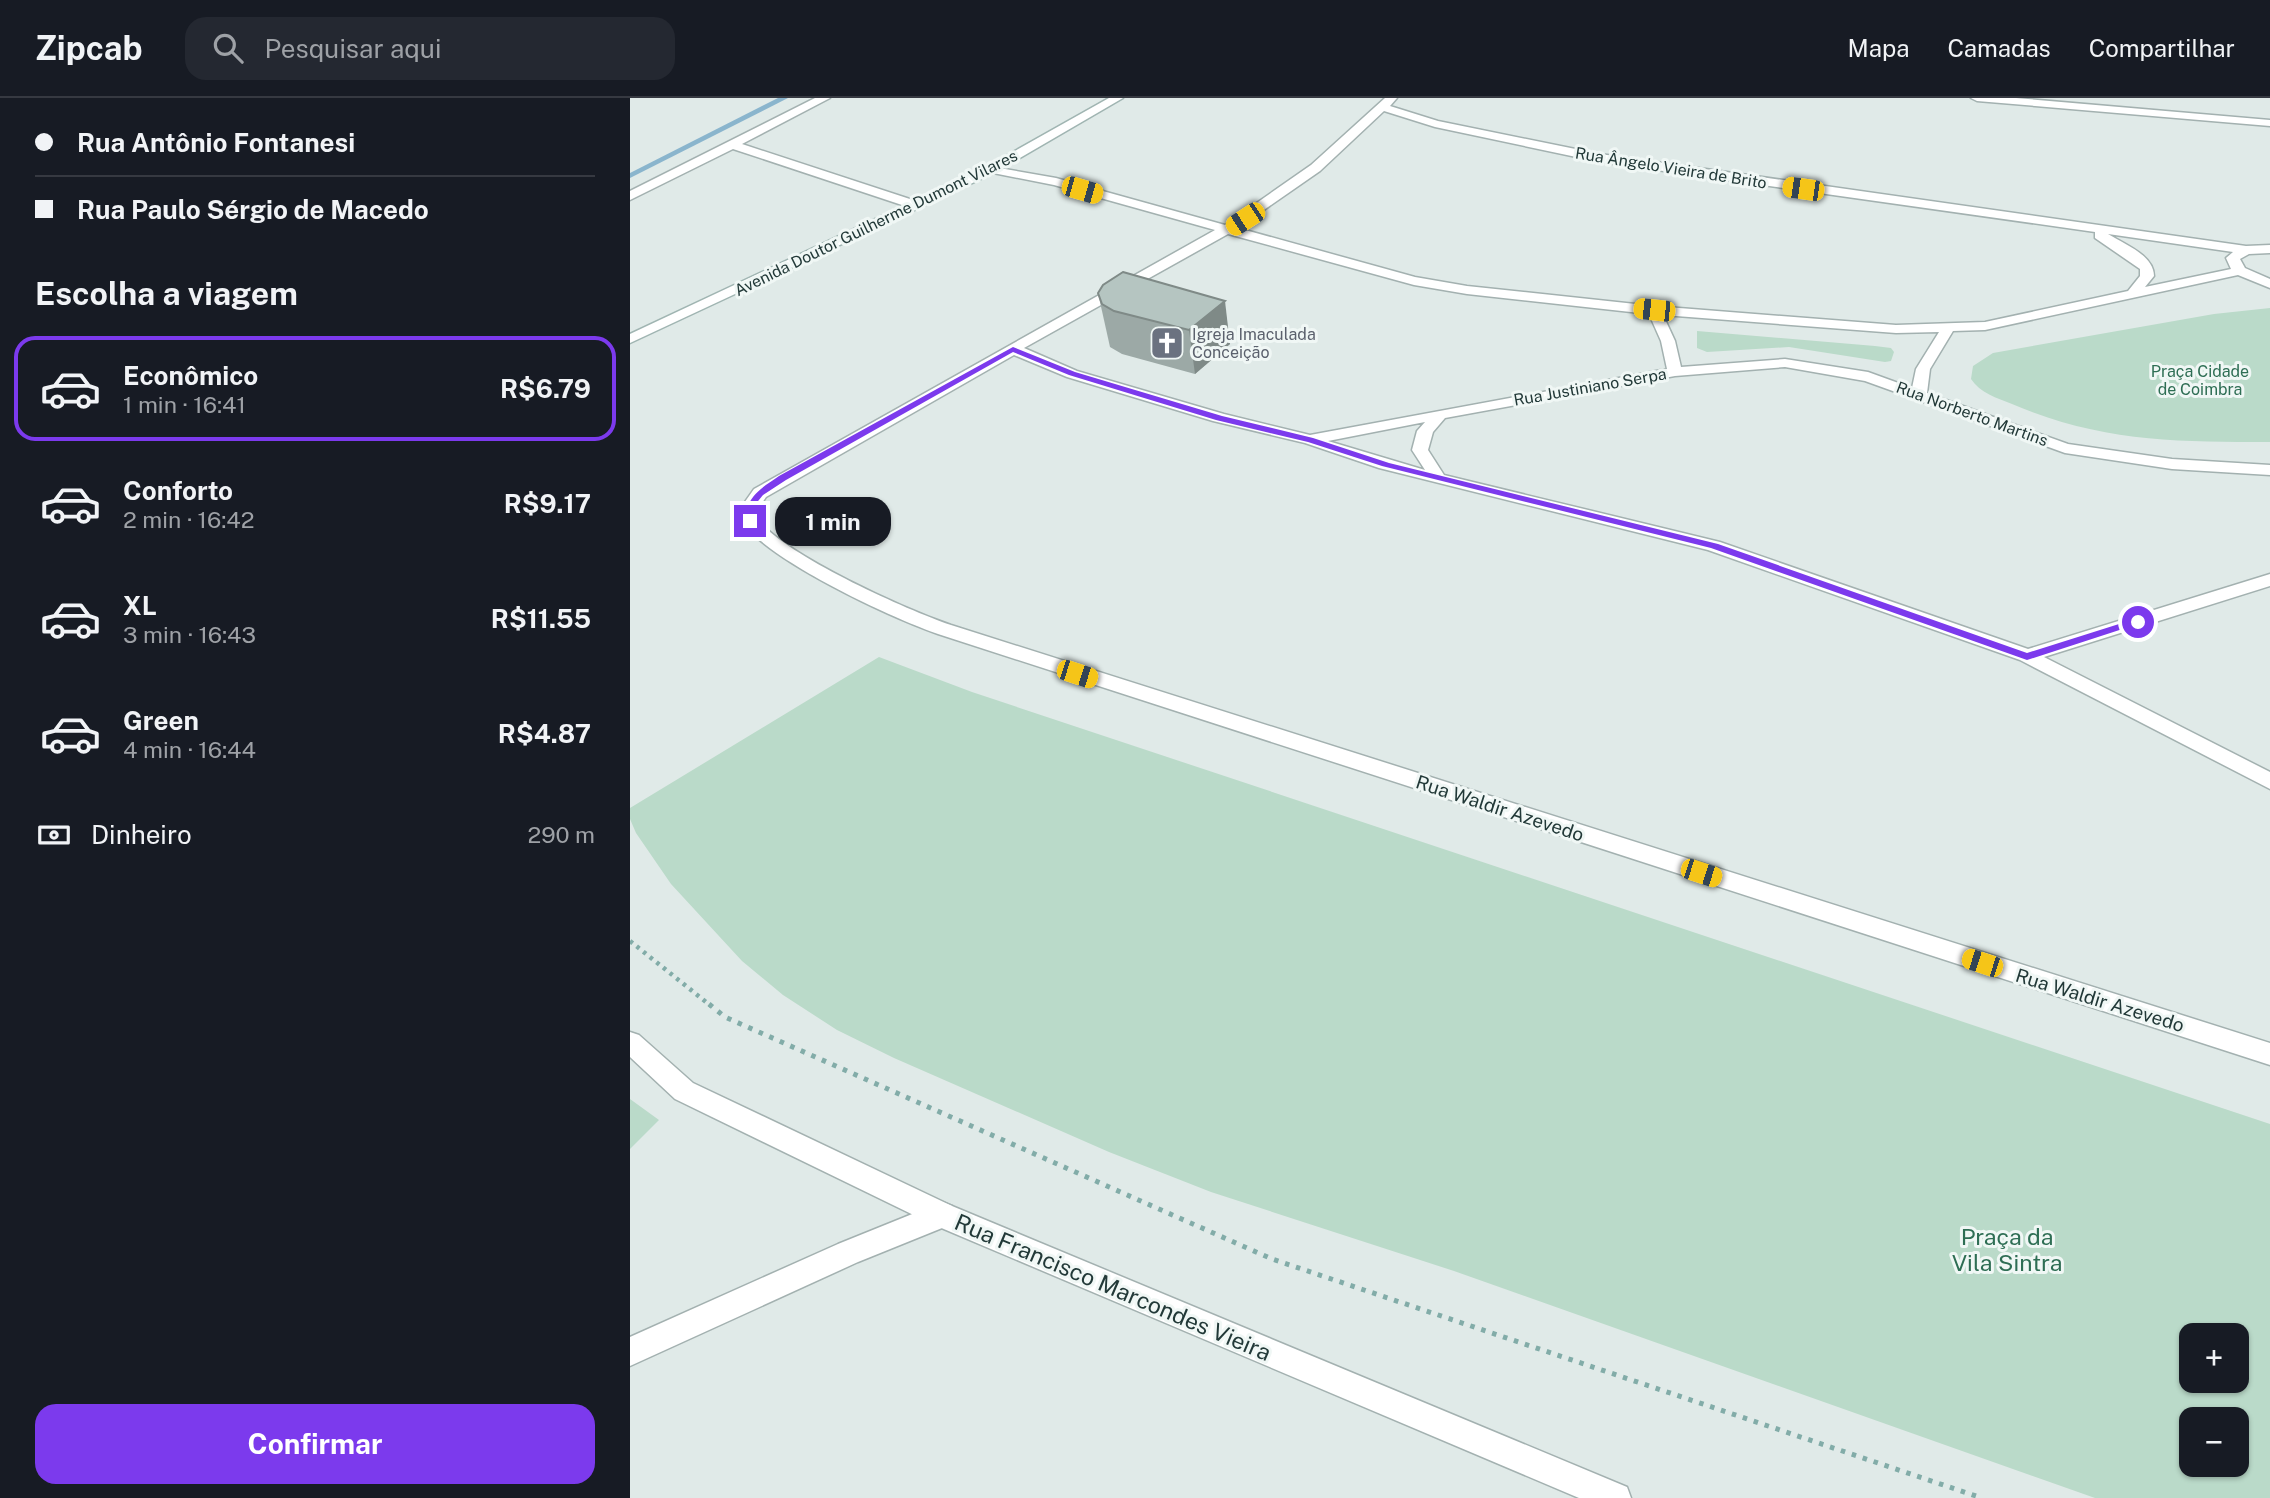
<!DOCTYPE html>
<html lang="pt">
<head>
<meta charset="utf-8">
<style>
  body { margin:0; font-family:"Public Sans",sans-serif; background:#242831; color:#f1f3f6; height:100vh; display:flex; flex-direction:column; font-size:26px; white-space:nowrap }
  * { box-sizing:border-box; margin:0 }
  p { font-size:23px; color:#9ea1a6 }
  .icon { flex:none; width:38px; height:38px; fill:none; stroke:currentColor; stroke-width:2; stroke-linecap:round; stroke-linejoin:round }
  .map { position:relative; flex:1; overflow:hidden }
  .panel { display:flex; flex-direction:column; background:#171b24; width:630px }
  .panel>* { flex:none }
  .top-card { display:grid; align-content:center; height:154px; padding:0 35px; background:#171b24 }
  .tools { position:absolute; left:1549px; top:1225px; display:grid; gap:14px }
  .tools a { display:grid; place-items:center; width:70px; height:70px; border-radius:14px; background:#171b24; box-shadow:0 2px 5px #0004; font-size:35px }
  .end { position:absolute; width:32px; height:32px; margin:-16px; border:9px solid #7c3aed; background:#fff; box-shadow:0 0 0 4px #fff }
  .from { border-radius:50% }
  .bubble { position:absolute; height:49px; border-radius:21px; background:#171b24; box-shadow:0 2px 5px #0004; font-size:23px; font-weight:700; line-height:49px; text-align:center }
  .car { position:absolute; width:21px; height:42px; margin:-21px -10px; border-radius:9px; box-shadow:0 0 5px 2px #0007; background:linear-gradient(#f5c518 24%,#345 0 40%,#f5c518 0 76%,#345 0 86%,#f5c518 0) }
  .top-card b { display:flex; align-items:center; gap:24px; height:66px; font-size:26px }
  .top-card b+b { border-top:2px solid #363941 }
  .top-card i { width:18px; height:18px; background:#f1f3f6 }
  ul { padding:0; list-style:none }
  li { display:flex; align-items:center; gap:21px; height:105px; margin:0 14px 10px; padding:0 21px; border:4px solid transparent; border-radius:21px }
  li div { flex:1 }
  li b { display:block; font-size:26px }
  li em { font-style:normal; font-weight:700 }
  li.selected { border-color:#7c3aed }
  li>.icon { width:63px; height:63px; stroke-width:1.5 }
  h2 { padding:0 35px; font-size:32px; line-height:84px }
  .pay { display:flex; align-items:center; gap:18px; height:77px; padding:0 35px; font-size:26px }
  .pay p { margin-inline-start:auto }
  .primary-button { display:flex; gap:14px; margin-top:auto; padding:14px 35px }
  .primary-button a { flex:1; height:80px; border-radius:21px; background:#7c3aed; color:#fff; font-size:28px; font-weight:700; line-height:80px; text-align:center }
  header { display:flex; align-items:center; gap:42px; box-sizing:border-box; height:98px; padding:0 35px; background:#171b24; border-bottom:2px solid #363941 }
  header strong { font-size:33px }
  nav { display:flex; gap:38px; margin-inline-start:auto; font-size:24px }
  .search { width:490px; height:63px; background:#242831; display:flex; align-items:center; gap:18px; box-sizing:border-box; padding:0 24px; border-radius:21px; color:#9ea1a6; font-size:26px }
  main { display:flex; flex:1; min-height:0 }
  .map>svg:first-child { display:block }
</style>
</head>
<body>
<header>
<strong>Zipcab</strong>
<div class="search"><svg class="icon" aria-label="search" viewBox="0 0 24 24"><circle cx="10" cy="10" r="6"/><path d="M15 15l6 6"/></svg>Pesquisar aqui</div>
<nav><a>Mapa</a><a>Camadas</a><a>Compartilhar</a></nav>
</header>
<main>
<section class="panel">
<div class="top-card">
<b><i class="from"></i>Rua Antônio Fontanesi</b>
<b><i></i>Rua Paulo Sérgio de Macedo</b>
</div>
<h2>Escolha a viagem</h2>
<ul>
<li class="selected"><svg class="icon" aria-label="car" viewBox="0 0 24 24"><path d="M5 17H2v-5l4-1 3-4h7l3 4 3 1v5h-3M9 17h6M6 11h13"/><circle cx="7" cy="17" r="2"/><circle cx="17" cy="17" r="2"/></svg><div><b>Econômico</b><p>1 min · 16:41</p></div><em>R$6.79</em></li>
<li><svg class="icon" aria-label="car" viewBox="0 0 24 24"><path d="M5 17H2v-5l4-1 3-4h7l3 4 3 1v5h-3M9 17h6M6 11h13"/><circle cx="7" cy="17" r="2"/><circle cx="17" cy="17" r="2"/></svg><div><b>Conforto</b><p>2 min · 16:42</p></div><em>R$9.17</em></li>
<li><svg class="icon" aria-label="car" viewBox="0 0 24 24"><path d="M5 17H2v-5l4-1 3-4h7l3 4 3 1v5h-3M9 17h6M6 11h13"/><circle cx="7" cy="17" r="2"/><circle cx="17" cy="17" r="2"/></svg><div><b>XL</b><p>3 min · 16:43</p></div><em>R$11.55</em></li>
<li><svg class="icon" aria-label="car" viewBox="0 0 24 24"><path d="M5 17H2v-5l4-1 3-4h7l3 4 3 1v5h-3M9 17h6M6 11h13"/><circle cx="7" cy="17" r="2"/><circle cx="17" cy="17" r="2"/></svg><div><b>Green</b><p>4 min · 16:44</p></div><em>R$4.87</em></li>
</ul>
<div class="pay"><svg class="icon" aria-label="cash" viewBox="0 0 24 24"><path d="M3 7h18v10H3z"/><circle cx="12" cy="12" r="2"/></svg>Dinheiro<p>290 m</p></div>
<div class="primary-button"><a>Confirmar</a></div>
</section>
<div class="map">
<svg width="1640" height="1400" viewBox="0 0 1640 1400">
  <rect width="100%" height="100%" fill="#e0eae8"/>
  <!-- green -->
  <path fill="#badac9" fill-rule="evenodd" d="M1640 210V344C1546 344 1471 344 1382 306 1367 300 1350 295 1341 281L1343 268 1363 255 1584 216Z
    M1067 233 1245 248 1261 250 1264 254 1261 263 1255 264 1159 249 1077 254 1067 250Z
    M249 559 342 594 1640 1026V1400H1465L824 1173 581 1094 479 1054 264 960 207 932 153 897 112 863 41 786 6 735 0 721V710ZM1606 1237V1283H1561V1237ZM1606 1321V1367H1561V1321Z
    M0 1001 29 1022 0 1051Z"/>
  <g fill="none" stroke-linecap="round" stroke-linejoin="round">
    <!-- stream -->
    <path fill="#8ab5cd" fill-rule="evenodd" d="M148 0H158L0 80V75Z"/>
    <defs>
      <path id="lane" d="M312 1104 322 1108 325 1117 322 1126 228 1164 0 1268V1239L208 1146Z"/>
      <path id="street" d="M185 0H200L112 46 289 104V110H281L103 51 0 102V93Z
        M755 0H767L760 8 808 23 970 56 1616 148 1640 147V155L1619 156 1610 161 1615 170 1640 181V190L1608 177 1355 232 1323 233 1300 271 1297 295 1438 346 1542 361 1640 367V377L1542 371 1435 355 1235 283 1155 269 1045 278 815 320 803 334 798 352 814 377 1090 444 1398 551 1640 476V488L1414 559 1640 674V691L1390 562 1078 452 749 370 675 345 583 323 437 279 384 257 136 399 128 411V422C159 459 273 510 321 527L1640 945V967L308 536C258 518 141 464 111 423L112 408 124 391 585 132 424 87 358 74V68L426 80 595 127 681 67ZM754 13 805 29 970 64 1465 134V140L1510 171V178L1498 193 1355 224 1266 227 1024 208 837 188 785 179 608 130 690 73ZM598 136 784 187 837 196 1019 216 1031 243 1037 271 680 337 594 316 447 273 394 250ZM1478 136 1603 154 1596 160 1601 171 1515 189 1524 178C1524 157 1494 146 1478 136ZM1033 217 1266 235 1309 234 1286 271 1282 290 1238 274 1155 261 1051 269 1045 243ZM795 324 787 333 782 352 795 372 698 343Z
        M1341 0H1386L1640 22V28L1347 3Z
        M0 934 9 937 63 985 322 1108 997 1389 1001 1400H949L302 1126 45 1001 0 959Z"/>
      <path id="secondary" d="M479 0H493L366 74 0 245V236L358 68Z"/>
    </defs>
    <!-- lane casing -->
    <use href="#lane" stroke="#a3b1b0" stroke-width="3"/>
    <!-- street casing -->
    <use href="#street" stroke="#a3b1b0" stroke-width="3"/>
    <!-- secondary casing -->
    <use href="#secondary" stroke="#a0b5b2" stroke-width="3"/>
    <!-- path-far1 -->
    <path stroke="#82aca8" stroke-width="4.5" stroke-dasharray="3.5 5" stroke-linecap="butt" d="M0 843 81 908"/>
    <!-- path -->
    <path stroke="#82aca8" stroke-width="5" stroke-dasharray="4.5 7" stroke-linecap="butt" d="M79 906 95 919 642 1161 1352 1400"/>
    <!-- lane -->
    <use href="#lane" fill="#fff" fill-rule="evenodd"/>
    <!-- street -->
    <use href="#street" fill="#fff" fill-rule="evenodd"/>
    <!-- secondary -->
    <use href="#secondary" fill="#fff" fill-rule="evenodd"/>
  </g>
  <!-- wall -->
  <path fill="#9ca9a6" d="M468 195 600 246 565 276 492 256 480 249Z"/>
  <!-- shaded-wall -->
  <path fill="#7f8a87" d="M595 203 600 246 565 276 559 232Z"/>
  <!-- building -->
  <path fill="#b5c5c1" stroke="#7f8a87" stroke-width="2" d="M493 174 595 203 559 232 484 213 472 206 468 195 473 187Z"/>
  <!-- route -->
  <path fill="#7c3aed" d="M383 249 445 274 592 318 683 340 759 365 1088 446 1397 555 1508 520 1514 524 1397 562 1081 450 752 368 678 344 586 322 439 277 383 254 156 382 133 397 124 408 123 425 115 423C116 399 130 391 149 378Z"/>
  <!-- icons -->
  <defs>
    <symbol id="church-square" viewBox="-11 -11 22 22"><rect x="-9" y="-9" width="18" height="18" rx="4" fill="#6b7280" stroke="#f0f7f5"/><path d="M-1.2-6h2.4v3.5h3.3v2.4h-3.3V6h-2.4V-.1h-3.3v-2.4h3.3Z" fill="#fff"/></symbol>
  </defs>
  <g fill-rule="evenodd">
    <use href="#church-square" x="518" y="226" width="38" height="38"/>
  </g>
  <g text-anchor="middle" dominant-baseline="central" stroke-width="6" stroke-linejoin="round" paint-order="stroke">
    <!-- far-street labels -->
    <g font-size="16" fill="#223938" stroke="#f0f7f5">
      <text transform="translate(1041 70) rotate(9)">Rua Ângelo Vieira de Brito</text>
      <text transform="translate(246 125) rotate(-26)">Avenida Doutor Guilherme Dumont Vilares</text>
      <text transform="translate(960 289) rotate(-10)">Rua Justiniano Serpa</text>
      <text transform="translate(1342 316) rotate(20)">Rua Norberto Martins</text>
    </g>
    <!-- far-worship labels -->
    <g font-size="16" fill="#5b616d" stroke="#f0f7f5" text-anchor="start">
      <text x="562" y="236">Igreja Imaculada<tspan x="562" dy="18">Conceição</tspan></text>
    </g>
    <!-- far-park labels -->
    <g font-size="16" fill="#2e6e54" stroke="#f0f7f5">
      <text x="1570" y="273">Praça Cidade<tspan x="1570" dy="18">de Coimbra</tspan></text>
    </g>
    <!-- street labels -->
    <g font-size="19" fill="#223938" stroke="#f0f7f5">
      <text transform="translate(870 710) rotate(18)">Rua Waldir Azevedo</text>
      <text transform="translate(1470 902) rotate(17)">Rua Waldir Azevedo</text>
    </g>
    <!-- near-park labels -->
    <g font-size="23" fill="#2e6e54" stroke="#f0f7f5">
      <text x="1377" y="1138">Praça da<tspan x="1377" dy="26">Vila Sintra</tspan></text>
    </g>
    <!-- near-street labels -->
    <g font-size="23" fill="#223938" stroke="#f0f7f5">
      <text transform="translate(483 1189) rotate(23)">Rua Francisco Marcondes Vieira</text>
    </g>
  </g>
</svg>
<div class="tools">
<a>+</a>
<a>−</a>
</div>
<i class="end from" style="left:1508px;top:524px"></i>
<i class="end" style="left:120px;top:423px"></i>
<div class="bubble" style="left:145px;top:399px;width:116px">1 min</div>
<i class="car" style="left:1173px;top:91px;rotate:278deg"></i>
<i class="car" style="left:452px;top:92px;rotate:106deg"></i>
<i class="car" style="left:615px;top:121px;rotate:237deg"></i>
<i class="car" style="left:1024px;top:212px;rotate:276deg"></i>
<i class="car" style="left:447px;top:576px;rotate:108deg"></i>
<i class="car" style="left:1071px;top:775px;rotate:108deg"></i>
<i class="car" style="left:1352px;top:865px;rotate:288deg"></i>
</div>
</main>
</body>
</html>
